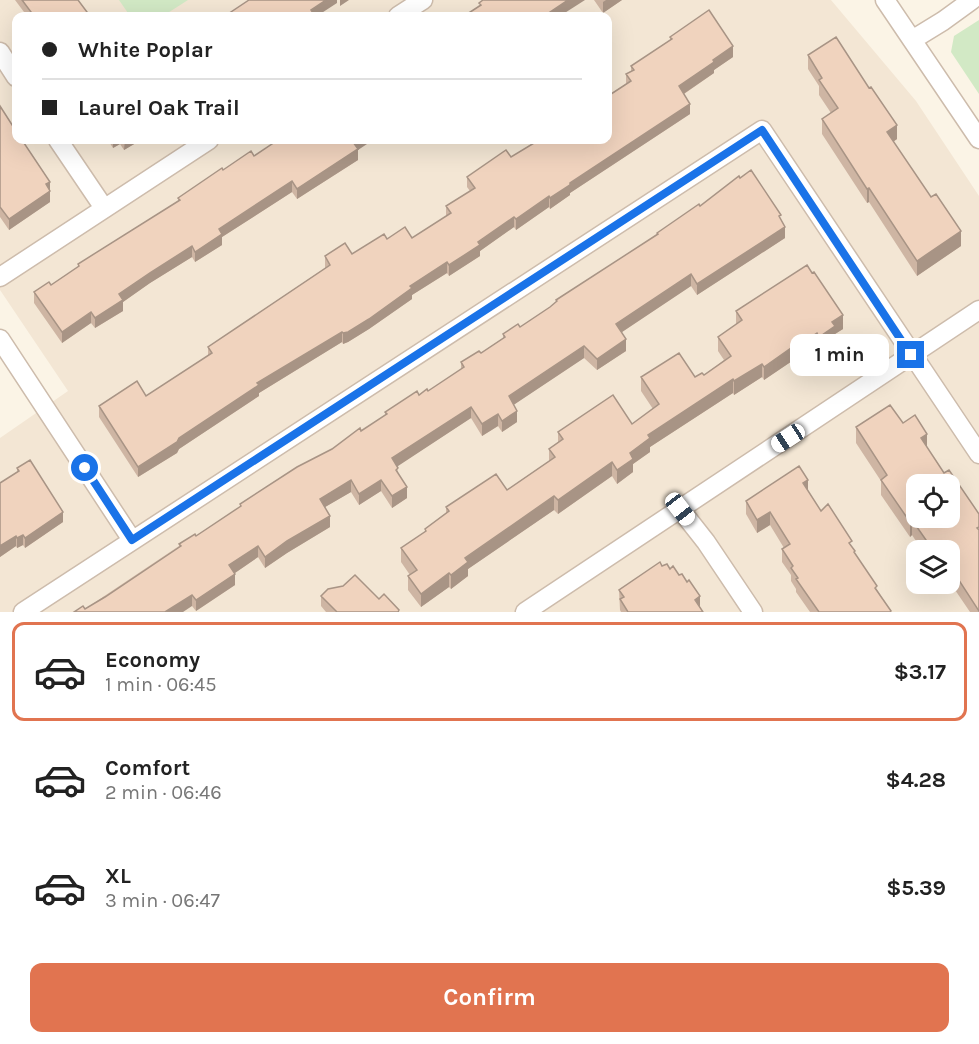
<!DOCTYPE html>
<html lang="en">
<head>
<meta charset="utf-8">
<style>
  body { margin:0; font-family:Karla,sans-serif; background:#f6f6f6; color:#222; height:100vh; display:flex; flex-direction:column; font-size:22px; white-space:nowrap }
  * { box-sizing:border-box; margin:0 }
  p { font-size:20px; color:#767676 }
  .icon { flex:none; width:33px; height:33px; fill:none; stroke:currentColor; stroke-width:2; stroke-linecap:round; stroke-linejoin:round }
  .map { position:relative; height:612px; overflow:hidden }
  .details { display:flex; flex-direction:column; background:#fff; flex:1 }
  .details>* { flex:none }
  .hud { position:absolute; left:12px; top:12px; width:600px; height:132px; border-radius:12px; box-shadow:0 6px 24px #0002; display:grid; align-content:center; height:132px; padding:0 30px; background:#fff }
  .controls { position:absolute; left:906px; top:474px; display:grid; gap:12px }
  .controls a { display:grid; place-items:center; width:54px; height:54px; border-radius:12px; background:#fff; box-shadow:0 6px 24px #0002; font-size:30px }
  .end { position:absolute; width:27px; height:27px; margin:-14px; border:8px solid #1a73e8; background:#fff; box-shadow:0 0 0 3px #fff }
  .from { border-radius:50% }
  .bubble { position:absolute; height:42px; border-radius:12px; background:#fff; box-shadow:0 6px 24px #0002; font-size:20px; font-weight:700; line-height:42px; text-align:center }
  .car { position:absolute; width:18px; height:36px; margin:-18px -9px; border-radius:8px; box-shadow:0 0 4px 2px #0007; background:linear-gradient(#fff 24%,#345 0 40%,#fff 0 76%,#345 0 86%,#fff 0) }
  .hud b { display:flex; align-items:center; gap:21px; height:57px; font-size:22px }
  .hud b+b { border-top:2px solid #e0e0e0 }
  .hud i { width:15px; height:15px; background:#222 }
  ul { padding:10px 0 0; list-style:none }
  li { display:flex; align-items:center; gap:18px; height:99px; margin:0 12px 9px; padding:0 18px; border:3px solid transparent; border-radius:12px }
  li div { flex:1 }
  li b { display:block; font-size:22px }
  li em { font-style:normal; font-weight:700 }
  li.on { border-color:#e17450 }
  li>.icon { width:54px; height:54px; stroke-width:1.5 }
  .button { display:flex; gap:12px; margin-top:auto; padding:12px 30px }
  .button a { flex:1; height:69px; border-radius:12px; background:#e17450; color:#fff; font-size:24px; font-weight:700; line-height:69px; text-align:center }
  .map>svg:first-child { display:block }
</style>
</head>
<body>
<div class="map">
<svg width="979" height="612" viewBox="0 0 979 612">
  <rect width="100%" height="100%" fill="#fbf4e6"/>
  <!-- residential -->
  <path fill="#f3e6d4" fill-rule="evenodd" d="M0 0H831L916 101 979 196V612H0V438L68 391 0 290ZM16 16H608V140H16ZM916 484H950V518H916ZM916 550H950V584H916Z"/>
  <!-- green -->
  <path fill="#d2e9c5" d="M119 0H188L163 16H130Z
    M979 20V94L951 52 954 36Z"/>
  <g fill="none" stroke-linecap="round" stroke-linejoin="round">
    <defs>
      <path id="minor" d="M885 0 979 139
        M398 16 423 0
        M912 40 943 21 972 0
        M0 52 16 77
        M58 140 104 208
        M0 277 209 140
        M0 339 132 540
        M680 509 706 542 753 612
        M23 612 762 130 979 454
        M525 612 979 310"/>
    </defs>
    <!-- minor casing -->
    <use href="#minor" stroke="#cdbcac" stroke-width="21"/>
    <!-- minor -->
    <use href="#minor" stroke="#fff" stroke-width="18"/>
  </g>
  <!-- wall -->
  <path fill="#ceb5a3" d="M15 0H78L90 16H27Z
    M594 0H622L603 13Z
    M670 37 733 57 714 70V73L684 94 690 114 570 193V195L550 209 549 207 516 230 514 227 480 251V256L449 276 447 273 412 295V299L369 329 348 342 343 344 342 342 259 393V396L179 449 177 453 138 477 99 417V406L146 396 208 356V347L325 268V256L352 254 387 239 412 238 446 216V206L470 191 467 187V177L511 157 626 84V74L631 71V66L670 40Z
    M808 55 897 139 893 142 961 246 917 276 869 202 867 203 822 134V119L831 113 819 95V86L808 69Z
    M0 106 50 182V202L9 230 0 217Z
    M108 140H141L124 150 120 144 113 148Z
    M358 150V160L297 199 292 192 222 237V245L195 262 192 257 150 283 123 302V311L95 328 91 323 62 343 34 303V292L51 285 78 267V264L178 201V198L223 170 254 156Z
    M700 206 781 220 785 238 697 295 691 286 622 332 626 351 597 370 584 358 513 405 517 422 502 432 498 426 482 436 471 418 397 466 398 474 407 498 392 508 381 491 359 505 351 492 325 507 330 527 287 553 265 568 258 557 235 573V585L196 611 192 606 85 609 179 546V544L196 536 240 507V504L332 449 385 416V412L428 391 461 370V362L481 353 503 338V334L520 327 550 307 556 302V300L657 235V233Z
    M736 311 843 329 835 334V340L819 350 817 347 799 358 798 357 764 380 762 377 734 395 733 393 650 447V452L633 464V472L617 484 612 476 558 514 554 510 468 569V576L451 589 449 587 421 607 408 590V576L410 575 401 562V548L425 532V529L446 513V507L507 490 549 461V449L558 442V432L632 424 653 409 641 391V377H695L704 375 724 360 718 351V337L736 325Z
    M903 423 927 447 944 473 979 514V612H970L951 584 943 589 939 584H950V550H922L912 535 910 537 881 495V481L856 443V427Z
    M17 468 63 522 25 548 23 545 17 548 16 546 0 557V483L17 472Z
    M808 491 821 511 852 547 855 554 891 612H810L796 592V589L791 581V575L782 562V549L784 548 770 525 757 533 746 514V501Z
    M662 566 700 607 703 612H621L620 610 619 590Z
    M321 596 379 599 399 612H326L321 606Z"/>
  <!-- shaded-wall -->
  <path fill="#a89485" d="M326 0H337V3L317 16H311V10Z
    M340 0H349L340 6Z
    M568 0H585L560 16H544Z
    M606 0H622L603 13V2Z
    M733 46V57L714 70V73L679 97V86L713 60Z
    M690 104V114L570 193V195L550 209V198L570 183Z
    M897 125V139L887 146V132Z
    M113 140H120V144L113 148Z
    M125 140H141L124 150Z
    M357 140H373L358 150V160L297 199V189Z
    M292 181V192L222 237V245L195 262V252L219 229Z
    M50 182V202L9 230V219L46 184Z
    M869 188V202L867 203V189Z
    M549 196V207L516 230V219Z
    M514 217V227L480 251V256L449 276V265L478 242Z
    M785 227V238L697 295V284Z
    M961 231V246L917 276V261Z
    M192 246V257L150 283 123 302V311L95 328V318L119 294 150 273Z
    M447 262V273L412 295V299L369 329 348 342 343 344V333L410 286Z
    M691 274V286L616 336V324Z
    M91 312V323L62 343V332Z
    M843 315V329L835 334V340L819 350V337L832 322Z
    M342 332V342L259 393V396L179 449 177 453 138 477V467L257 383Z
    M817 333V347L799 358V345Z
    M626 339V351L597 370V359Z
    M798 343V357L764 380V367Z
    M584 346V358L509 408V396Z
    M762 364V377L734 395V381Z
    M733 379V393L650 447V452L633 464V472L617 484V470L630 453 648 435Z
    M471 407V418L392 470V458Z
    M517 411V422L502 432V421Z
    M498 414V426L482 436V424Z
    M927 434V449L921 438Z
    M612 462V476L558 514V500Z
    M351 480V492L320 510V499Z
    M381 480V491L359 505V494Z
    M808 480V493L803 483Z
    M407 487V498L392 508V496Z
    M554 496V510L468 569V576L451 589V575L465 558Z
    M63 512V522L25 548V538Z
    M770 512V525L757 533V520Z
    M330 516V527L287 553 265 568V557L287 541Z
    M912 520V535L910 537V522Z
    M23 535V545L17 548V538Z
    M16 536V546L0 557V546Z
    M258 546V557L229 577V565Z
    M951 568V584L943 589V584H950V569Z
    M449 573V587L421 607V594Z
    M235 574V585L196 611V600Z
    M192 595V606L183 612H165Z
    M700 596V607L695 600Z"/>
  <!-- building -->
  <path fill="#f0d3be" stroke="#a89485" stroke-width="1.5" fill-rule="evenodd" d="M22 0H78L90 16H34Z
    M249 0H326L311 10 315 16H225Z
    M483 0H568L544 16H464L481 5 479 3Z
    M709 10 733 46 713 60 714 62 679 86 690 104 570 183V185L550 198 549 196 516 219 514 217 478 242 480 245 449 265 447 262 410 286 412 288 369 319 348 332 343 333 342 332 257 383 259 385 179 438 177 442 138 467 99 406 137 381 146 396 212 353 208 347 330 265 325 256 345 243 352 254 384 234 387 239 405 227 412 238 451 213 446 206 475 188 467 177 506 150 511 157 539 140H608V96L631 81 626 74 634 70 631 66 672 39 670 37Z
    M836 37 869 88 871 87 897 125 887 132 931 197 936 194 961 231 917 261 869 188 867 189 822 119 838 108 819 80 822 78 808 55Z
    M0 106 16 131V140H22L50 182 46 184 50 191 9 219 0 207Z
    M278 140H357L353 142 358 149 297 189 292 181 219 229 222 234 195 252 192 246 150 273 119 294 123 300 95 318 91 312 62 332 34 292 49 282 51 285 79 266 78 264 180 200 178 198 222 168 223 170 251 151 254 156Z
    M751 170 781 215 779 216 785 227 697 284 691 274 616 324 626 339 597 359 584 346 509 396 517 411 502 421 498 414 482 424 471 407 392 458 398 468 396 470 407 487 392 496 381 480 359 494 351 480 320 499 330 516 287 541 265 557 258 546 229 565 235 574 196 600 192 595 165 612H74L83 606 85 609 105 597 181 546 179 544 195 534 196 536 241 506 240 504 297 467 332 449 360 428 361 431 387 414 385 412 417 391 419 395 427 389 428 391 464 367 461 362 479 351 481 353 505 337 503 334 518 324 520 327 550 307 557 301 556 300 658 234 657 233 699 204 700 206 739 176 740 178Z
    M807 265 812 273 814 272 843 315 832 322 835 326 819 337 817 333 799 345 798 343 764 367 762 364 734 381 733 379 648 435 650 438 630 453 633 459 617 470 612 462 558 500 554 496 465 558 468 562 451 575 449 573 421 594 408 576 417 570 401 548 426 531 425 529 449 511 446 507 496 474 507 490 555 457 549 449 563 439 558 432 613 395 632 424 659 404 641 377 679 353 695 377 702 373 704 375 731 356 718 337 742 320 736 311Z
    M890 405 903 423 915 415 927 434 921 438 944 473 949 470 979 514V527L977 528 979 530V611L951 568 950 569V550H933L912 520 910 522 881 480 887 475 856 427ZM916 484H950V518H916Z
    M30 460 63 512 25 538 23 535 17 538 16 536 0 546V483L19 471 17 468Z
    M799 466 808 480 803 483 821 511 828 504 852 541 849 543 855 551 854 552 877 586 875 588 891 611 890 612H819L796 579 798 578 791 568 793 566 782 549 790 544 770 512 757 520 746 501Z
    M660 562 662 566 667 564 670 569 673 566 679 575 682 574 687 582 689 580 700 596 695 600 703 612H628L620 599 624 597 619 590Z
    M355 575 379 599 384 594 399 610 398 612H337L321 596 328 589 343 586Z"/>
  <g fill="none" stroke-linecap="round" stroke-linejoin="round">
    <!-- route -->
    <path stroke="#1a73e8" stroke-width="8" d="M85 468 132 540 762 130 911 355"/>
  </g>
</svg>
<div class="controls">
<a><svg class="icon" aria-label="locate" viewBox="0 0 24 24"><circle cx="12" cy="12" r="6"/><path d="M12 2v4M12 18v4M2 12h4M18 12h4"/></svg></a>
<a><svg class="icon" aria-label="layers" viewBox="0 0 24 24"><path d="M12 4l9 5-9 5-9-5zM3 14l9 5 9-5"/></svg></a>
</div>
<i class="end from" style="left:85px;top:468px"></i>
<i class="end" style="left:911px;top:355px"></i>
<div class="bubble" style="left:790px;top:334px;width:99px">1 min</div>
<i class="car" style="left:788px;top:438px;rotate:237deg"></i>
<i class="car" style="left:680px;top:509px;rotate:142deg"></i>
<div class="hud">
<b><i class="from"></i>White Poplar</b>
<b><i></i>Laurel Oak Trail</b>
</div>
</div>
<section class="details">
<ul>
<li class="on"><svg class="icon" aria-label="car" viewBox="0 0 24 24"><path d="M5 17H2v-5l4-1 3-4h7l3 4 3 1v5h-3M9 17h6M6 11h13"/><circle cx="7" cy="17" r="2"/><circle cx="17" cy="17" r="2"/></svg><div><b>Economy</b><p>1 min · 06:45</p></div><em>$3.17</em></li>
<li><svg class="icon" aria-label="car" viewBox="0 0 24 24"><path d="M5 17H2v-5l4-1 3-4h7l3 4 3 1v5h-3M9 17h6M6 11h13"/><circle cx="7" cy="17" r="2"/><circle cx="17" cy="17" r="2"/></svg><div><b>Comfort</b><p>2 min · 06:46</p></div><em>$4.28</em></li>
<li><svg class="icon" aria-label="car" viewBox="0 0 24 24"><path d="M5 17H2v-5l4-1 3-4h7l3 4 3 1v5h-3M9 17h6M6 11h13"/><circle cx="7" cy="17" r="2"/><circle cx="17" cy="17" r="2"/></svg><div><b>XL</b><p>3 min · 06:47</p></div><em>$5.39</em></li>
</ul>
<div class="button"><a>Confirm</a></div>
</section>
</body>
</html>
